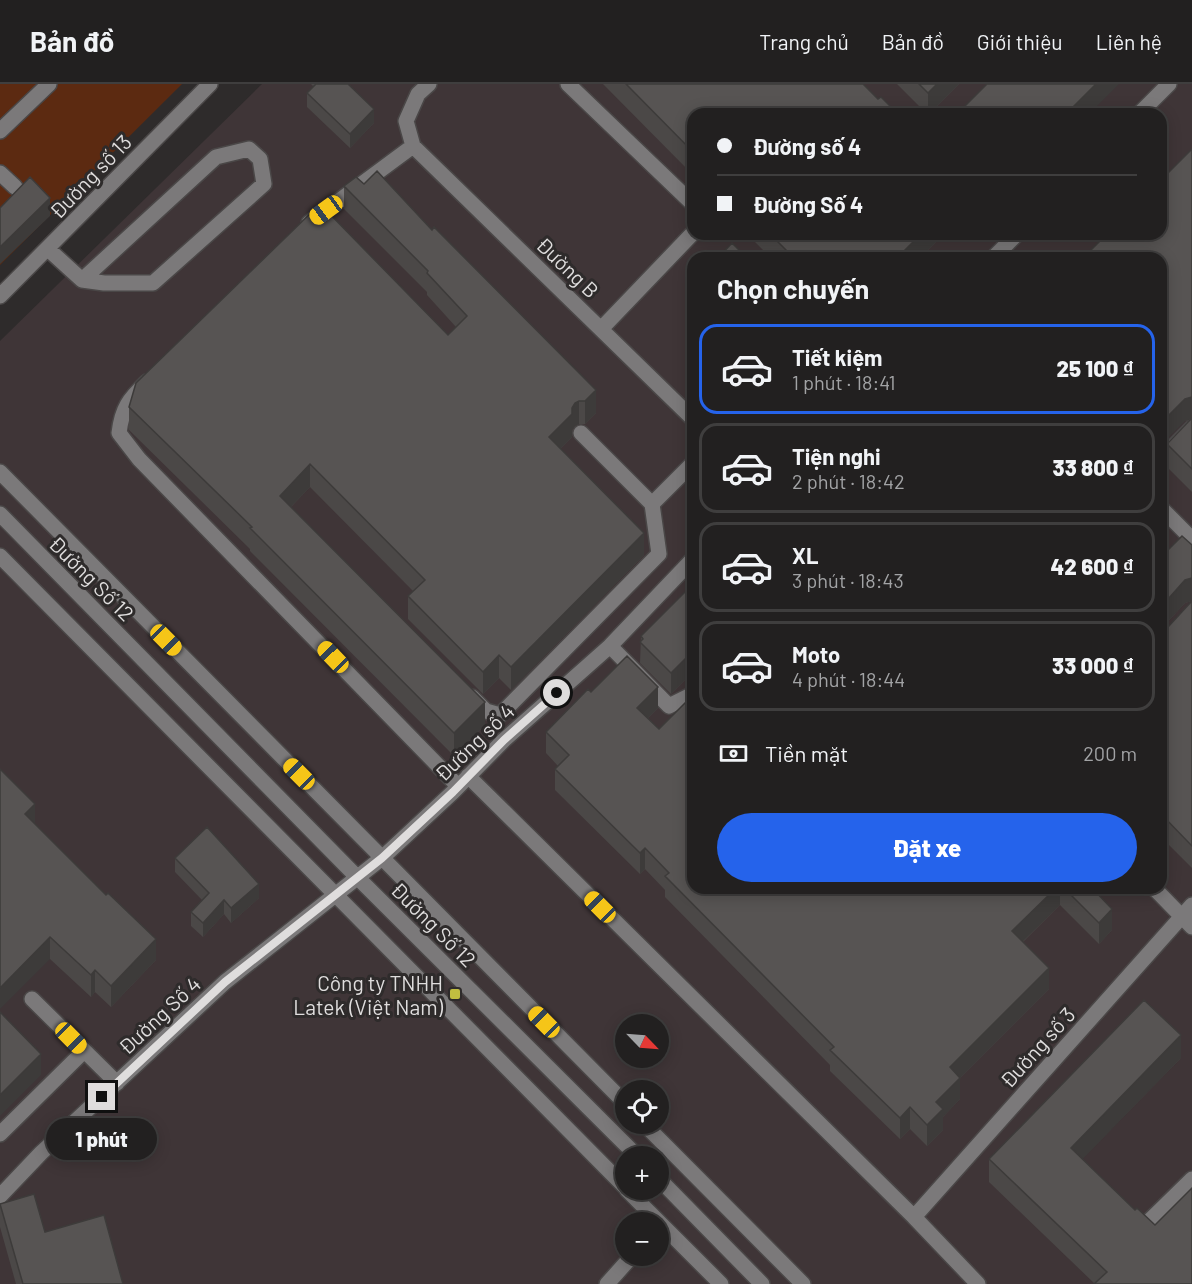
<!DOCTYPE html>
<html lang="vi">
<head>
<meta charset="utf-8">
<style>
  body { margin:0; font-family:Barlow,sans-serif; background:#2a2829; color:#f1f3f6; height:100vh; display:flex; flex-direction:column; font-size:22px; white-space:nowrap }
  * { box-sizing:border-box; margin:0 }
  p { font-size:20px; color:#a2a3a5 }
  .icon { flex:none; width:33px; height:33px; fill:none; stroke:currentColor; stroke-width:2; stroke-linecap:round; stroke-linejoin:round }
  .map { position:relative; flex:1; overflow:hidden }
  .side { position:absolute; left:687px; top:168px; width:480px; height:642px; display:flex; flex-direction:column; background:#222020; border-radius:18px; box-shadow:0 3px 15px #0003,0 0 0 2px #3f3e3e }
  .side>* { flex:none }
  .hud { position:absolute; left:687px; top:24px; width:480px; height:132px; border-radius:18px; box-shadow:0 3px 15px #0003,0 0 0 2px #3f3e3e; display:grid; align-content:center; height:132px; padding:0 30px; background:#222020 }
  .needle { width:39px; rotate:115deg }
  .buttons { position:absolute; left:615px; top:930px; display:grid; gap:12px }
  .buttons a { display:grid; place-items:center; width:54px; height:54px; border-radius:50%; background:#222020; box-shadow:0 3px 15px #0003,0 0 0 2px #3f3e3e; font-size:30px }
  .end { position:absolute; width:27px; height:27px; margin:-14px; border:8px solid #dfdddd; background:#111; box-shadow:0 0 0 3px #111 }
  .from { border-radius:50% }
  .bubble { position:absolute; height:42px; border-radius:21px; background:#222020; box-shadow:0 3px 15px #0003,0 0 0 2px #3f3e3e; font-size:20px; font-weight:800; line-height:42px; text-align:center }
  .car { position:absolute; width:18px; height:36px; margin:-18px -9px; border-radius:8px; box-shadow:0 0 4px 2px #0007; background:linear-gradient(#f5c518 24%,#345 0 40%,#f5c518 0 76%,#345 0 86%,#f5c518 0) }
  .hud b { display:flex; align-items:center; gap:21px; height:57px; font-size:22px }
  .hud b+b { border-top:2px solid #3f3e3e }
  .hud i { width:15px; height:15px; background:#f1f3f6 }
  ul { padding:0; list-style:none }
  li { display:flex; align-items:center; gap:18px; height:90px; margin:0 12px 9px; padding:0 18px; border:3px solid #3f3e3e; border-radius:18px }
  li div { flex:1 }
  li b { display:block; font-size:22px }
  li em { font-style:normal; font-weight:800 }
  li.current { border-color:#2563eb }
  li>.icon { width:54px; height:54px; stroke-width:1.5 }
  h2 { padding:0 30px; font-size:27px; line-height:72px }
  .pay { display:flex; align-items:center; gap:15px; height:66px; padding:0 30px; font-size:22px }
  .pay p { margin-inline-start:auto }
  .action { display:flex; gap:12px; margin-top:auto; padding:12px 30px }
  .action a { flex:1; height:69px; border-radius:36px; background:#2563eb; color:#fff; font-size:24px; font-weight:800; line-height:69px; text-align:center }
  header { display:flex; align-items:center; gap:36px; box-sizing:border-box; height:84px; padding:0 30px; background:#222020; border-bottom:2px solid #3f3e3e }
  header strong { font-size:28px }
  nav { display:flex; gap:33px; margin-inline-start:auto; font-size:21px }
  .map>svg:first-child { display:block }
</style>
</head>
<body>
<header>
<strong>Bản đồ</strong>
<nav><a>Trang chủ</a><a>Bản đồ</a><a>Giới thiệu</a><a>Liên hệ</a></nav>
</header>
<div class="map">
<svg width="1192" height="1200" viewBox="0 0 1192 1200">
  <rect width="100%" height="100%" fill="#2e2b2b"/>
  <!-- built -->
  <path fill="#3f3537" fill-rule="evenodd" d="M262 0H1192V1200H0V257ZM693 30H1161V150H693ZM693 174H1161V804H693ZM626 940H658V974H626ZM626 1006H658V1040H626ZM626 1072H658V1106H626ZM626 1138H658V1172H626Z"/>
  <!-- green -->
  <path fill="#5c2a11" d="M0 0H182L0 181Z"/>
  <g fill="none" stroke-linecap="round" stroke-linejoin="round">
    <defs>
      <path id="minor" d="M429 0 418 10 406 37 413 62 693 335
        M568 0 693 120
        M1139 30 1169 0
        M0 47 49 0
        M0 89 15 103
        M309 139 413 62
        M48 165 82 196 104 199H153L264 100 260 75 249 65 216 73 82 196
        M993 174 1017 150
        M0 212 210 0
        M601 245 693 149
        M147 298C129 315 122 324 119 349L139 375 458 702
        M581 349 652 420
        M1161 375 1192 344
        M0 388 626 1020
        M1161 424 1192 455
        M0 430 358 794 637 1072
        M0 472 626 1104
        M610 562 669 622 693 610
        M472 613 486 627 500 631 659 470 652 420 693 379
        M468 692 914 1133 978 1200
        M1154 804 1192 843
        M32 915 117 999
        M644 1040 803 1200
        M0 1050 84 967
        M658 1094 762 1200
        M627 1106 721 1200
        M0 1112 41 1069 225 898 382 774 453 708 504 656 610 562 693 475
        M914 1133 1192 821
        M1145 1141 1192 1095
        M607 1200 632 1172"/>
    </defs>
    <!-- minor casing -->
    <use href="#minor" stroke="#4a4747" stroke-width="18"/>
    <!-- minor -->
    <use href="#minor" stroke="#7b797a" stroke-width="15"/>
  </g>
  <!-- wall -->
  <path fill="#4b4847" d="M311 0H348L374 39 350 64 307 23V9L314 3Z
    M603 0H863L878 15 693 30V91Z
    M897 0H959L929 30H927Z
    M1192 65V408L1167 383V360L1191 336 1185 337Z
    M377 87 596 329 585 340H579L575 342 572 346V353L560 365 644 471 511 606 499 594 483 610 408 535V512L413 507 310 403 291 423 485 641 454 672 250 467V465L129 346V323L448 251 456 243 427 211V208L344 125V102L364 100Z
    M747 150H944L920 174H771Z
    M693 187V228L690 225 691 189Z
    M693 231V255H692Z
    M1161 465 1192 517 1185 519 1162 544 1168 543 1192 517V784L1161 753Z
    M693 500V588L671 610 640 579 641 552Z
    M591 608 658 624 648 634 659 645 693 804H1092L1112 846 1099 860 1060 821 1023 858 1049 905 960 994V1015L943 1033V1046L927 1062 910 1045 900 1055 830 987V981L665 813V806L645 785 640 790 555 706V685L558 682 546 669V648Z
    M35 740 156 876 111 923 95 908 91 913 50 875Z
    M175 774 259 814 231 839 224 830 203 853 191 842V828L202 816 175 788Z
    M1181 974 1082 1075 1135 1126 1155 1141 1095 1200 989 1098V1075Z
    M0 1120 45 1148 123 1200H16L0 1143Z"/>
  <!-- shaded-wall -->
  <path fill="#3d3b3a" d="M937 0H959L929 30H928V9Z
    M1096 0H1119L1089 30H1066Z
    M374 25V39L350 64V50Z
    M50 114V132L0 180V163Z
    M921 150H944L920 174H897Z
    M596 306V329L585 340V317Z
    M1192 313V335L1185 337 1161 361V339L1185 315Z
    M579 317V340L575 342 572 346V353L549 376V353L575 319Z
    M310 380V403L280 434V412Z
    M644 449V471L511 606V583Z
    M1192 494V517L1185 519 1161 545V523L1185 496Z
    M693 567V588L671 610V589Z
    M499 571V594L483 610V588Z
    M658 603V624L637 645V624Z
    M485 618V641L454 672V649Z
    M35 720V741L25 730Z
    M645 764V785L640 790V769Z
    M259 800V814L231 839V824Z
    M1056 804H1060V821L1012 868V847Z
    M224 816V830L203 853V839Z
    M1112 825V846L1099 860V839Z
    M50 853V875L0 925V904Z
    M156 855V876L111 923V902Z
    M1049 884V905L950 1004V983Z
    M95 886V908L91 913V891Z
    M1181 951V974L1071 1087V1064Z
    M41 970V991L0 1032V1011Z
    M960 994V1015L943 1033V1046L927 1062V1041L936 1018Z
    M910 1023V1045L900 1055V1034Z"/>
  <!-- building -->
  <path fill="#575453" stroke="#3d3b3a" stroke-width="1.5" d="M316 0H348L374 25 350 50 307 9Z
    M626 0H863L878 15 881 13 898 30H693V68Z
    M919 0H937L928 9Z
    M987 0H1096L1066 30H957Z
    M1192 65V313L1185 315 1161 339V174H1083L1107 150H1161V96Z
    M377 87 432 146 434 143 596 306 585 317H579L575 319 572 324V330L549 353 644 449 511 583 499 571 483 588 408 512 425 496 310 380 280 412 485 618 454 649 250 444 252 443 129 323 136 299 320 120 448 251 467 232 427 189 428 187 344 102 356 93 364 100Z
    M30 93 50 114 0 163V124Z
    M770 150H921L897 174H794Z
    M732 159 747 174H718Z
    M710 170 715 174H706Z
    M1192 334V385L1167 360Z
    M1182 452 1192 461V494L1185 496 1161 523V465L1165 469Z
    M693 500V567L671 589 640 558 643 555 641 552Z
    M1192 517V762L1161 730V544L1168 543Z
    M627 572 658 603 637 624 659 645 693 611V804H1056L1012 847 1049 884 950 983 960 994 936 1018 943 1025 927 1041 910 1023 900 1034 830 966 834 963 665 792 669 789 645 764 640 769 555 685 569 671 546 648 588 605 591 608Z
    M0 685 35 720 25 730 106 811 108 809 156 855 111 902 95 886 91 891 50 853 0 904Z
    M207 743 259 800 231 824 224 816 203 839 191 828 209 809 175 774Z
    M1064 804H1092L1112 825 1099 839Z
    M1144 916 1181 951 1071 1064 1135 1126 1137 1124 1155 1141 1192 1104V1200H1094L1107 1188 989 1075Z
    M0 928 41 970 0 1011Z
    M34 1110 45 1148 104 1131 123 1200H23L0 1120Z"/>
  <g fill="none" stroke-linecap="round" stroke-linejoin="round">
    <!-- route -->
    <path stroke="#dfdddd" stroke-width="8" d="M102 1013 225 898 382 774 453 708 504 656 557 609"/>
  </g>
  <!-- markers -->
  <rect fill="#c1be40" stroke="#2e2b2b" stroke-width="2" x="449" y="904" width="12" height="12" rx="3"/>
  <g text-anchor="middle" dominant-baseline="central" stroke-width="6" stroke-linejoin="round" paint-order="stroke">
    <!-- street labels -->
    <g font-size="21" fill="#dfdddd" stroke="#2e2b2b">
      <text transform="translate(90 92) rotate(-46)">Đường số 13</text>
      <text transform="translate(568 183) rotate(44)">Đường B</text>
      <text transform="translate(92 494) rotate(45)">Đường Số 12</text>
      <text transform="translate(474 658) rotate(-44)">Đường số 4</text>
      <text transform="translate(434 840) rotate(45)">Đường Số 12</text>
      <text transform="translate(159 931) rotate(-43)">Đường Số 4</text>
      <text transform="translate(1037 963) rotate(-48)">Đường số 3</text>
    </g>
    <!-- poi labels -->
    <g font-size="21" fill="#dfdddd" stroke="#2e2b2b" text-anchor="end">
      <text x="443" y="898">Công ty TNHH<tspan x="443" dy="24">Latek (Việt Nam)</tspan></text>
    </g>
  </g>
</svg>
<div class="buttons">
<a><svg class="needle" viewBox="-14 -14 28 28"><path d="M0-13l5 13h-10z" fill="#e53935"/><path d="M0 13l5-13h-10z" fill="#a2a3a5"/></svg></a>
<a><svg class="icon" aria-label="locate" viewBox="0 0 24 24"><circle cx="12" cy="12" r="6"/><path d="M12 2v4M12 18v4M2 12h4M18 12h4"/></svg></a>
<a>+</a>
<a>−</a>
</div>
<i class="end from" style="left:557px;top:609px"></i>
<i class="end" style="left:102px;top:1013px"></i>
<div class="bubble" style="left:46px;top:1034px;width:111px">1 phút</div>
<i class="car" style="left:326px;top:126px;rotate:234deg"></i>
<i class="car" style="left:166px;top:556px;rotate:135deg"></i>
<i class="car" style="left:333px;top:573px;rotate:316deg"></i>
<i class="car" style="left:299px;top:690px;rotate:315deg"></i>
<i class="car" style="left:600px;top:823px;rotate:315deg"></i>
<i class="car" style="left:544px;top:938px;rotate:315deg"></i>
<i class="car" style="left:71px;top:954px;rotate:135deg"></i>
<div class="hud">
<b><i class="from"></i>Đường số 4</b>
<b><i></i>Đường Số 4</b>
</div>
<section class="side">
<h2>Chọn chuyến</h2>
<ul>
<li class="current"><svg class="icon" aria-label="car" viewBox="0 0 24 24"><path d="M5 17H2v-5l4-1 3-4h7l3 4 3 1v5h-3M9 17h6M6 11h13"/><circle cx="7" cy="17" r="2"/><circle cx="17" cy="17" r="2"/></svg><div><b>Tiết kiệm</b><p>1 phút · 18:41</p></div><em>25 100 ₫</em></li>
<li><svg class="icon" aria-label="car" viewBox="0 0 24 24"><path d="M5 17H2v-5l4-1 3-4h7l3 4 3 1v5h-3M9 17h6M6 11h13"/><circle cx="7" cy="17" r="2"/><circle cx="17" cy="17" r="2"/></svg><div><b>Tiện nghi</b><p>2 phút · 18:42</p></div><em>33 800 ₫</em></li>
<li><svg class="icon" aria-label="car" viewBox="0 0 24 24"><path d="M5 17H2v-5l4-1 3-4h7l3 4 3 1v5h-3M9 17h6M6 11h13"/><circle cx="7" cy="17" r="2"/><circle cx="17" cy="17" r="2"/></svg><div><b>XL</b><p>3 phút · 18:43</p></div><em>42 600 ₫</em></li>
<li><svg class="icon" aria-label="car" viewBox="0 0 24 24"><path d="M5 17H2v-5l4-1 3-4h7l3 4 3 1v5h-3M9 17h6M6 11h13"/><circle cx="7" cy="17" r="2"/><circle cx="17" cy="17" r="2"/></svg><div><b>Moto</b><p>4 phút · 18:44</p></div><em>33 000 ₫</em></li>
</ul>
<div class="pay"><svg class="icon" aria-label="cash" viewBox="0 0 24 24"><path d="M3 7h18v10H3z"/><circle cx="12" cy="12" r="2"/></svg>Tiền mặt<p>200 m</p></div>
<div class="action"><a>Đặt xe</a></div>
</section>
</div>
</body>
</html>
